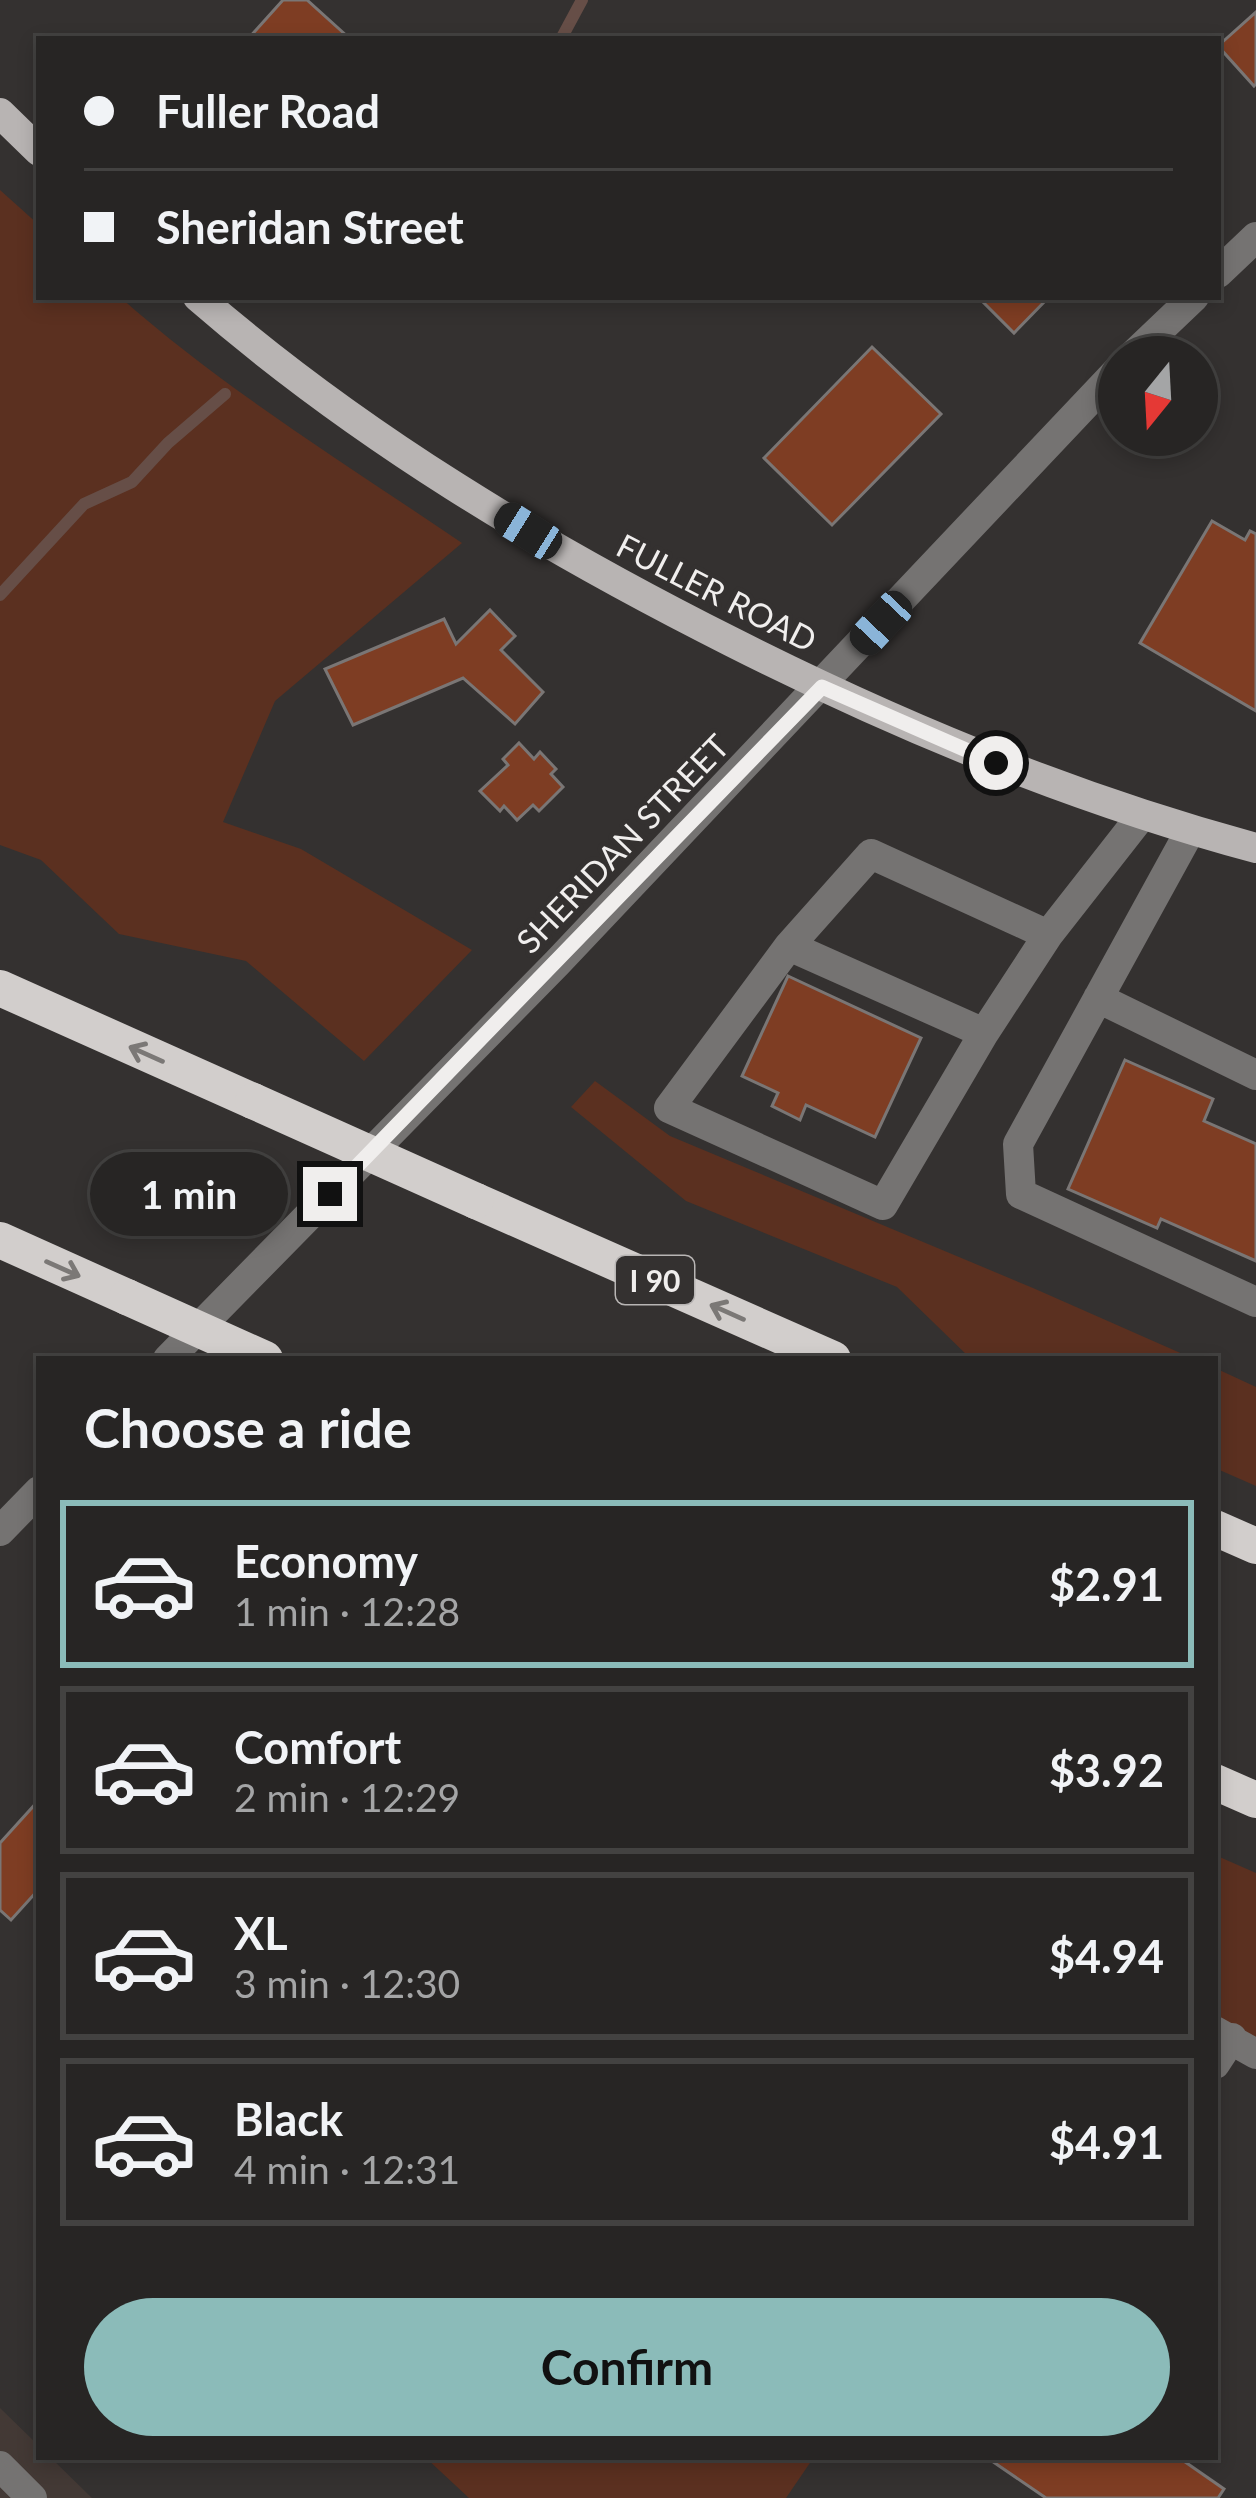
<!DOCTYPE html>
<html lang="en">
<head>
<meta charset="utf-8">
<style>
  body { margin:0; font-family:Lato,sans-serif; background:#333131; color:#f1f3f6; height:100vh; display:flex; flex-direction:column; font-size:45px; white-space:nowrap }
  * { box-sizing:border-box; margin:0 }
  p { font-size:39px; color:#a4a5a6 }
  .icon { flex:none; width:66px; height:66px; fill:none; stroke:currentColor; stroke-width:2; stroke-linecap:round; stroke-linejoin:round }
  .map { position:relative; flex:1; overflow:hidden }
  .drawer { position:absolute; left:36px; top:1356px; width:1182px; height:1104px; display:flex; flex-direction:column; background:#272524; border-radius:0px; box-shadow:0 6px 18px #0003,0 0 0 3px #434241 }
  .drawer>* { flex:none }
  .guide { position:absolute; left:36px; top:36px; width:1185px; height:264px; border-radius:0px; box-shadow:0 6px 18px #0003,0 0 0 3px #434241; display:grid; align-content:center; height:264px; padding:0 48px; background:#272524 }
  .needle { width:78px; rotate:198deg }
  .buttons { position:absolute; left:1098px; top:336px; display:grid; gap:24px }
  .buttons a { display:grid; place-items:center; width:120px; height:120px; border-radius:50%; background:#272524; box-shadow:0 6px 18px #0003,0 0 0 3px #434241; font-size:60px }
  .end { position:absolute; width:54px; height:54px; margin:-27px; border:15px solid #f0eeed; background:#111; box-shadow:0 0 0 6px #111 }
  .from { border-radius:50% }
  .bubble { position:absolute; height:84px; border-radius:42px; background:#272524; box-shadow:0 6px 18px #0003,0 0 0 3px #434241; font-size:39px; font-weight:700; line-height:84px; text-align:center }
  .car { position:absolute; width:36px; height:72px; margin:-36px -18px; border-radius:15px; box-shadow:0 0 9px 3px #0007; background:linear-gradient(#222 24%,#8ab4d8 0 40%,#222 0 76%,#8ab4d8 0 86%,#222 0) }
  .guide b { display:flex; align-items:center; gap:42px; height:114px; font-size:45px }
  .guide b+b { border-top:3px solid #434241 }
  .guide i { width:30px; height:30px; background:#f1f3f6 }
  ul { padding:0; list-style:none }
  li { display:flex; align-items:center; gap:36px; height:168px; margin:0 24px 18px; padding:0 24px; border:6px solid #434241; border-radius:0px }
  li div { flex:1 }
  li b { display:block; font-size:45px }
  li em { font-style:normal; font-weight:700 }
  li.active { border-color:#8bbbb9 }
  li>.icon { width:108px; height:108px; stroke-width:1.5 }
  h2 { padding:0 48px; font-size:54px; line-height:144px }
  .cta { display:flex; gap:24px; margin-top:auto; padding:24px 48px }
  .cta a { flex:1; height:138px; border-radius:72px; background:#8bbbb9; color:#111; font-size:48px; font-weight:700; line-height:138px; text-align:center }
  .map>svg:first-child { display:block }
</style>
</head>
<body>
<div class="map">
<svg width="1256" height="2498" viewBox="0 0 1256 2498">
  <rect width="100%" height="100%" fill="#343130"/>
  <!-- built -->
  <path fill="#433935" d="M0 2408 39 2446V2457H50L92 2498H0Z"/>
  <!-- green -->
  <path fill="#5b3020" d="M0 190 39 225V297H120C225 390 346 464 462 543L275 701 223 822 301 849 472 950 364 1061 246 961 119 934 41 860 0 845Z
    M595 1081 670 1136 1033 1288 1194 1359 969 1357 897 1287 686 1201 571 1107Z
    M1215 1368 1256 1387V1486L1215 1468Z
    M1215 1855 1256 1873V2049L1215 2024Z
    M425 2457H814L786 2498H469Z"/>
  <g fill="none" stroke-linecap="round" stroke-linejoin="round">
    <!-- stream -->
    <path stroke="#664e47" stroke-width="12" d="M561 39 582 0
      M0 595 84 504 132 482 168 443 225 394"/>
  </g>
  <!-- building -->
  <path fill="#7e3d23" stroke="#7a7675" stroke-width="3" d="M283 0H307L348 37 248 39Z
    M1256 12V84L1254 86 1218 46Z
    M978 297H1049L1014 333Z
    M872 347 941 414 832 525 764 458Z
    M1212 521 1245 540 1250 531 1256 534V711L1140 643Z
    M490 610 515 636 501 650 543 692 515 724 463 678 353 725 325 669 444 619 456 644Z
    M519 743 534 759 540 752 556 769 551 774 563 787 539 811 533 805 517 820 504 806 500 811 480 791 508 765 503 759Z
    M788 976 921 1038 875 1137 806 1105 800 1120 772 1106 778 1093 742 1076Z
    M1125 1060 1213 1099 1204 1121 1256 1144V1261L1161 1219 1157 1228 1068 1189Z
    M39 1800V1889L11 1920 0 1910V1843Z
    M986 2457H1178L1224 2489 1218 2498H1046Z"/>
  <g fill="none" stroke-linecap="round" stroke-linejoin="round">
    <!-- minor -->
    <path stroke="#757372" stroke-width="30" d="M1218 273 1256 237
      M1131 357 1194 297
      M1190 831 1018 1144 1021 1194 1256 1302
      M1048 935 984 1033 883 1205 669 1108 789 946 871 854 1048 935 1142 815
      M789 946 984 1033
      M1098 998 1256 1075
      M168 1359 557 963 1119 369
      M0 1531 39 1491
      M1215 2031 1256 2054
      M1215 2064 1232 2038
      M0 2466 32 2498"/>
    <!-- major -->
    <path stroke="#b8b4b3" stroke-width="30" d="M0 113 39 151
      M198 297C358 436 543 547 732 642 900 727 1074 799 1256 848"/>
    <!-- highway -->
    <path stroke="#d2cecc" stroke-width="36" d="M0 988 253 1101
      M476 1201 833 1359
      M0 1240 127 1297
      M1215 1528 1256 1546
      M1215 1782 1256 1800"/>
    <!-- highway-bridge -->
    <path stroke="#d2cecc" stroke-width="36" d="M253 1101 476 1201
      M127 1297 265 1359"/>
  </g>
  <!-- one-way arrows -->
  <defs><path id="oneway-shaft" d="M-6 0H5M1.5-3L5.5 0L1.5 3" fill="none" stroke-width="1.6" stroke-linecap="round" stroke-linejoin="round" transform="scale(3)"/></defs>
  <g stroke="#7b7876">
    <use href="#oneway-shaft" transform="translate(146 1054) rotate(-156)"/>
    <use href="#oneway-shaft" transform="translate(63 1269) rotate(24)"/>
    <use href="#oneway-shaft" transform="translate(727 1312) rotate(-156)"/>
  </g>
  <g fill="none" stroke-linecap="round" stroke-linejoin="round">
    <!-- route -->
    <path stroke="#f0eeed" stroke-width="15" d="M330 1194 822 687 996 763"/>
  </g>
  <g text-anchor="middle" dominant-baseline="central" stroke-width="9" stroke-linejoin="round" paint-order="stroke">
    <!-- shield labels -->
    <rect fill="#343130" stroke="#b8b5b4" stroke-width="3" x="616" y="1256" width="78" height="48" rx="9"/>
    <g font-size="30" font-weight="bold" fill="#f0eeed">
      <text x="655" y="1280">I 90</text>
    </g>
    <!-- street labels -->
    <g font-size="33" fill="#f0eeed" stroke="#343130">
      <text transform="translate(717 592) rotate(27)">FULLER ROAD</text>
      <text transform="translate(622 843) rotate(-46)">SHERIDAN STREET</text>
    </g>
  </g>
</svg>
<div class="buttons">
<a><svg class="needle" viewBox="-14 -14 28 28"><path d="M0-13l5 13h-10z" fill="#e53935"/><path d="M0 13l5-13h-10z" fill="#a4a5a6"/></svg></a>
</div>
<i class="end from" style="left:996px;top:763px"></i>
<i class="end" style="left:330px;top:1194px"></i>
<div class="bubble" style="left:90px;top:1152px;width:198px">1 min</div>
<i class="car" style="left:528px;top:531px;rotate:302deg"></i>
<i class="car" style="left:881px;top:623px;rotate:223deg"></i>
<div class="guide">
<b><i class="from"></i>Fuller Road</b>
<b><i></i>Sheridan Street</b>
</div>
<section class="drawer">
<h2>Choose a ride</h2>
<ul>
<li class="active"><svg class="icon" aria-label="car" viewBox="0 0 24 24"><path d="M5 17H2v-5l4-1 3-4h7l3 4 3 1v5h-3M9 17h6M6 11h13"/><circle cx="7" cy="17" r="2"/><circle cx="17" cy="17" r="2"/></svg><div><b>Economy</b><p>1 min · 12:28</p></div><em>$2.91</em></li>
<li><svg class="icon" aria-label="car" viewBox="0 0 24 24"><path d="M5 17H2v-5l4-1 3-4h7l3 4 3 1v5h-3M9 17h6M6 11h13"/><circle cx="7" cy="17" r="2"/><circle cx="17" cy="17" r="2"/></svg><div><b>Comfort</b><p>2 min · 12:29</p></div><em>$3.92</em></li>
<li><svg class="icon" aria-label="car" viewBox="0 0 24 24"><path d="M5 17H2v-5l4-1 3-4h7l3 4 3 1v5h-3M9 17h6M6 11h13"/><circle cx="7" cy="17" r="2"/><circle cx="17" cy="17" r="2"/></svg><div><b>XL</b><p>3 min · 12:30</p></div><em>$4.94</em></li>
<li><svg class="icon" aria-label="car" viewBox="0 0 24 24"><path d="M5 17H2v-5l4-1 3-4h7l3 4 3 1v5h-3M9 17h6M6 11h13"/><circle cx="7" cy="17" r="2"/><circle cx="17" cy="17" r="2"/></svg><div><b>Black</b><p>4 min · 12:31</p></div><em>$4.91</em></li>
</ul>
<div class="cta"><a>Confirm</a></div>
</section>
</div>
</body>
</html>
